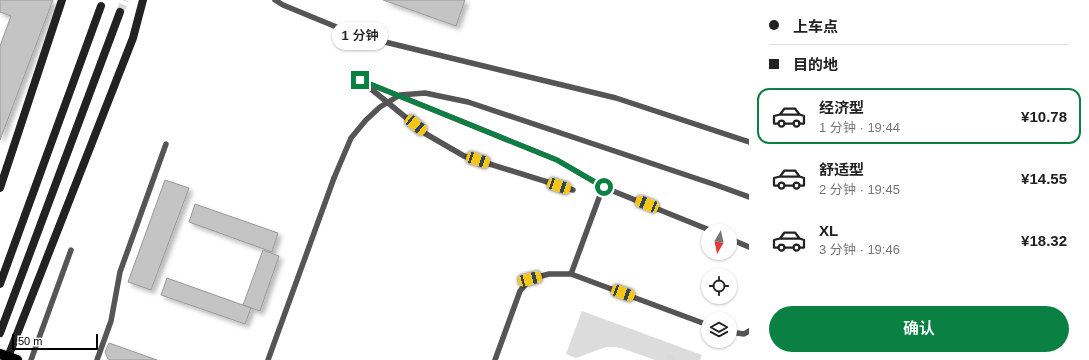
<!DOCTYPE html>
<html lang="zh">
<head>
<meta charset="utf-8">
<style>
  body { margin:0; font-family:Arial,"Noto Sans SC",sans-serif; background:#f6f6f6; color:#222; height:100vh; display:flex; flex-direction:column; font-size:15px; white-space:nowrap }
  * { box-sizing:border-box; margin:0 }
  p { font-size:13px; color:#767676 }
  .icon { flex:none; width:22px; height:22px; fill:none; stroke:currentColor; stroke-width:2; stroke-linecap:round; stroke-linejoin:round }
  .map { position:relative; flex:1; overflow:hidden }
  .side { display:flex; flex-direction:column; background:#fff; width:340px }
  .side>* { flex:none }
  .hud { display:grid; align-content:center; height:88px; padding:0 20px; background:#fff }
  .needle { width:26px; rotate:189deg }
  .tools { position:absolute; left:701px; top:224px; display:grid; gap:8px }
  .tools a { display:grid; place-items:center; width:36px; height:36px; border-radius:50%; background:#fff; box-shadow:0 1px 3px #0004; font-size:20px }
  .scale { position:absolute; left:12px; bottom:10px; width:86px; box-sizing:border-box; padding-left:4px; border:2px solid #000; border-top:0; font-size:11px; line-height:14px; white-space:nowrap; color:#000; -webkit-text-stroke:3px #fff; paint-order:stroke }
  .end { position:absolute; width:18px; height:18px; margin:-9px; border:5px solid #0b8043; background:#fff; box-shadow:0 0 0 2px #fff }
  .from { border-radius:50% }
  .bubble { position:absolute; height:28px; border-radius:14px; background:#fff; box-shadow:0 1px 3px #0004; font-size:13px; font-weight:600; line-height:28px; text-align:center }
  .car { position:absolute; width:12px; height:24px; margin:-12px -6px; border-radius:5px; box-shadow:0 0 3px 1px #0007; background:linear-gradient(#f5c518 24%,#345 0 40%,#f5c518 0 76%,#345 0 86%,#f5c518 0) }
  .hud b { display:flex; align-items:center; gap:14px; height:38px; font-size:15px }
  .hud b+b { border-top:1px solid #e0e0e0 }
  .hud i { width:10px; height:10px; background:#222 }
  ul { padding:0; list-style:none }
  li { display:flex; align-items:center; gap:12px; height:56px; margin:0 8px 6px; padding:0 12px; border:2px solid transparent; border-radius:12px }
  li div { flex:1 }
  li b { display:block; font-size:15px }
  li em { font-style:normal; font-weight:600 }
  li.active { border-color:#0b8043 }
  li>.icon { width:36px; height:36px; stroke-width:1.5 }
  .button { display:flex; gap:8px; margin-top:auto; padding:8px 20px }
  .button a { flex:1; height:46px; border-radius:24px; background:#0b8043; color:#fff; font-size:16px; font-weight:600; line-height:46px; text-align:center }
  main { display:flex; flex:1; min-height:0 }
  .map>svg:first-child { display:block }
</style>
</head>
<body>
<main>
<div class="map">
<svg width="749" height="360" viewBox="0 0 749 360">
  <defs>
    <filter id="shadow"><feDropShadow dx="3.5" dy="3.5" stdDeviation="2" flood-color="#0004"/></filter>
  </defs>
  <rect width="100%" height="100%" fill="#fff"/>
  <!-- green -->
  <path fill="#dcdcdc" d="M582 311 702 355 700 360H655L621 348 614 347H606L576 358 566 354Z"/>
  <!-- building -->
  <path fill="#c4c4c4" stroke="#999" filter="url(#shadow)" d="M0 0H53L0 140V46L11 16 0 12Z
    M383 0H465L456 26Z
    M165 180 189 188 151 290 128 282Z
    M195 204 278 233 272 252 189 222Z
    M263 250 279 256 260 311 243 305Z
    M167 278 251 308 245 324 161 295Z
    M109 343 157 360H111L108 359 105 352Z"/>
  <g fill="none" stroke-linecap="round" stroke-linejoin="round">
    <!-- pedestrian-tunnel -->
    <path stroke="#d9d9d9" stroke-width="8" stroke-dasharray="8 4" stroke-linecap="butt" d="M670 360 672 355"/>
    <!-- secondary-tunnel -->
    <path stroke="#d9d9d9" stroke-width="8" stroke-dasharray="8 4" stroke-linecap="butt" d="M120 12 125 0"/>
    <defs>
      <path id="primary" d="M0 354 17 360"/>
    </defs>
    <!-- primary casing -->
    <use href="#primary" stroke="#dbdbdb" stroke-width="12"/>
    <!-- service -->
    <path stroke="#555" stroke-width="5.5" d="M275 0 283 5 356 35 616 98 749 142
      M360 80 557 160 603 187 712 231
      M365 84 426 134 464 156 573 190
      M730 239 749 247
      M571 274 603 187
      M730 332 744 334 749 331
      M31 360 71 250
      M97 360 111 321 120 272 166 144
      M268 360 334 178
      M495 360 520 291 530 279 549 274H571L708 325"/>
    <!-- secondary -->
    <path stroke="#222" stroke-width="8" d="M0 188 62 0
      M0 284 101 6
      M0 333 120 12
      M8 357 133 38 143 0"/>
    <!-- primary -->
    <use href="#primary" stroke="#000" stroke-width="10"/>
    <!-- service-bridge -->
    <path stroke="#555" stroke-width="5.5" d="M334 178 351 138 366 120 380 107 400 95 425 93 468 102 716 185 749 197"/>
  </g>
  <g fill="none" stroke-linecap="round" stroke-linejoin="round">
    <!-- route -->
    <path stroke="#0b8043" stroke-width="5" d="M360 80 557 160 604 187"/>
  </g>
</svg>
<div class="tools">
<a><svg class="needle" viewBox="-14 -14 28 28"><path d="M0-13l5 13h-10z" fill="#e53935"/><path d="M0 13l5-13h-10z" fill="#767676"/></svg></a>
<a><svg class="icon" aria-label="locate" viewBox="0 0 24 24"><circle cx="12" cy="12" r="6"/><path d="M12 2v4M12 18v4M2 12h4M18 12h4"/></svg></a>
<a><svg class="icon" aria-label="layers" viewBox="0 0 24 24"><path d="M12 4l9 5-9 5-9-5zM3 14l9 5 9-5"/></svg></a>
</div>
<div class="scale">50 m</div>
<i class="end from" style="left:604px;top:187px"></i>
<i class="end" style="left:360px;top:80px"></i>
<div class="bubble" style="left:332px;top:22px;width:56px">1 分钟</div>
<i class="car" style="left:416px;top:125px;rotate:130deg"></i>
<i class="car" style="left:478px;top:160px;rotate:108deg"></i>
<i class="car" style="left:559px;top:186px;rotate:108deg"></i>
<i class="car" style="left:647px;top:204px;rotate:292deg"></i>
<i class="car" style="left:530px;top:279px;rotate:75deg"></i>
<i class="car" style="left:623px;top:293px;rotate:110deg"></i>
</div>
<section class="side">
<div class="hud">
<b><i class="from"></i>上车点</b>
<b><i></i>目的地</b>
</div>
<ul>
<li class="active"><svg class="icon" aria-label="car" viewBox="0 0 24 24"><path d="M5 17H2v-5l4-1 3-4h7l3 4 3 1v5h-3M9 17h6M6 11h13"/><circle cx="7" cy="17" r="2"/><circle cx="17" cy="17" r="2"/></svg><div><b>经济型</b><p>1 分钟 · 19:44</p></div><em>¥10.78</em></li>
<li><svg class="icon" aria-label="car" viewBox="0 0 24 24"><path d="M5 17H2v-5l4-1 3-4h7l3 4 3 1v5h-3M9 17h6M6 11h13"/><circle cx="7" cy="17" r="2"/><circle cx="17" cy="17" r="2"/></svg><div><b>舒适型</b><p>2 分钟 · 19:45</p></div><em>¥14.55</em></li>
<li><svg class="icon" aria-label="car" viewBox="0 0 24 24"><path d="M5 17H2v-5l4-1 3-4h7l3 4 3 1v5h-3M9 17h6M6 11h13"/><circle cx="7" cy="17" r="2"/><circle cx="17" cy="17" r="2"/></svg><div><b>XL</b><p>3 分钟 · 19:46</p></div><em>¥18.32</em></li>
</ul>
<div class="button"><a>确认</a></div>
</section>
</main>
</body>
</html>
